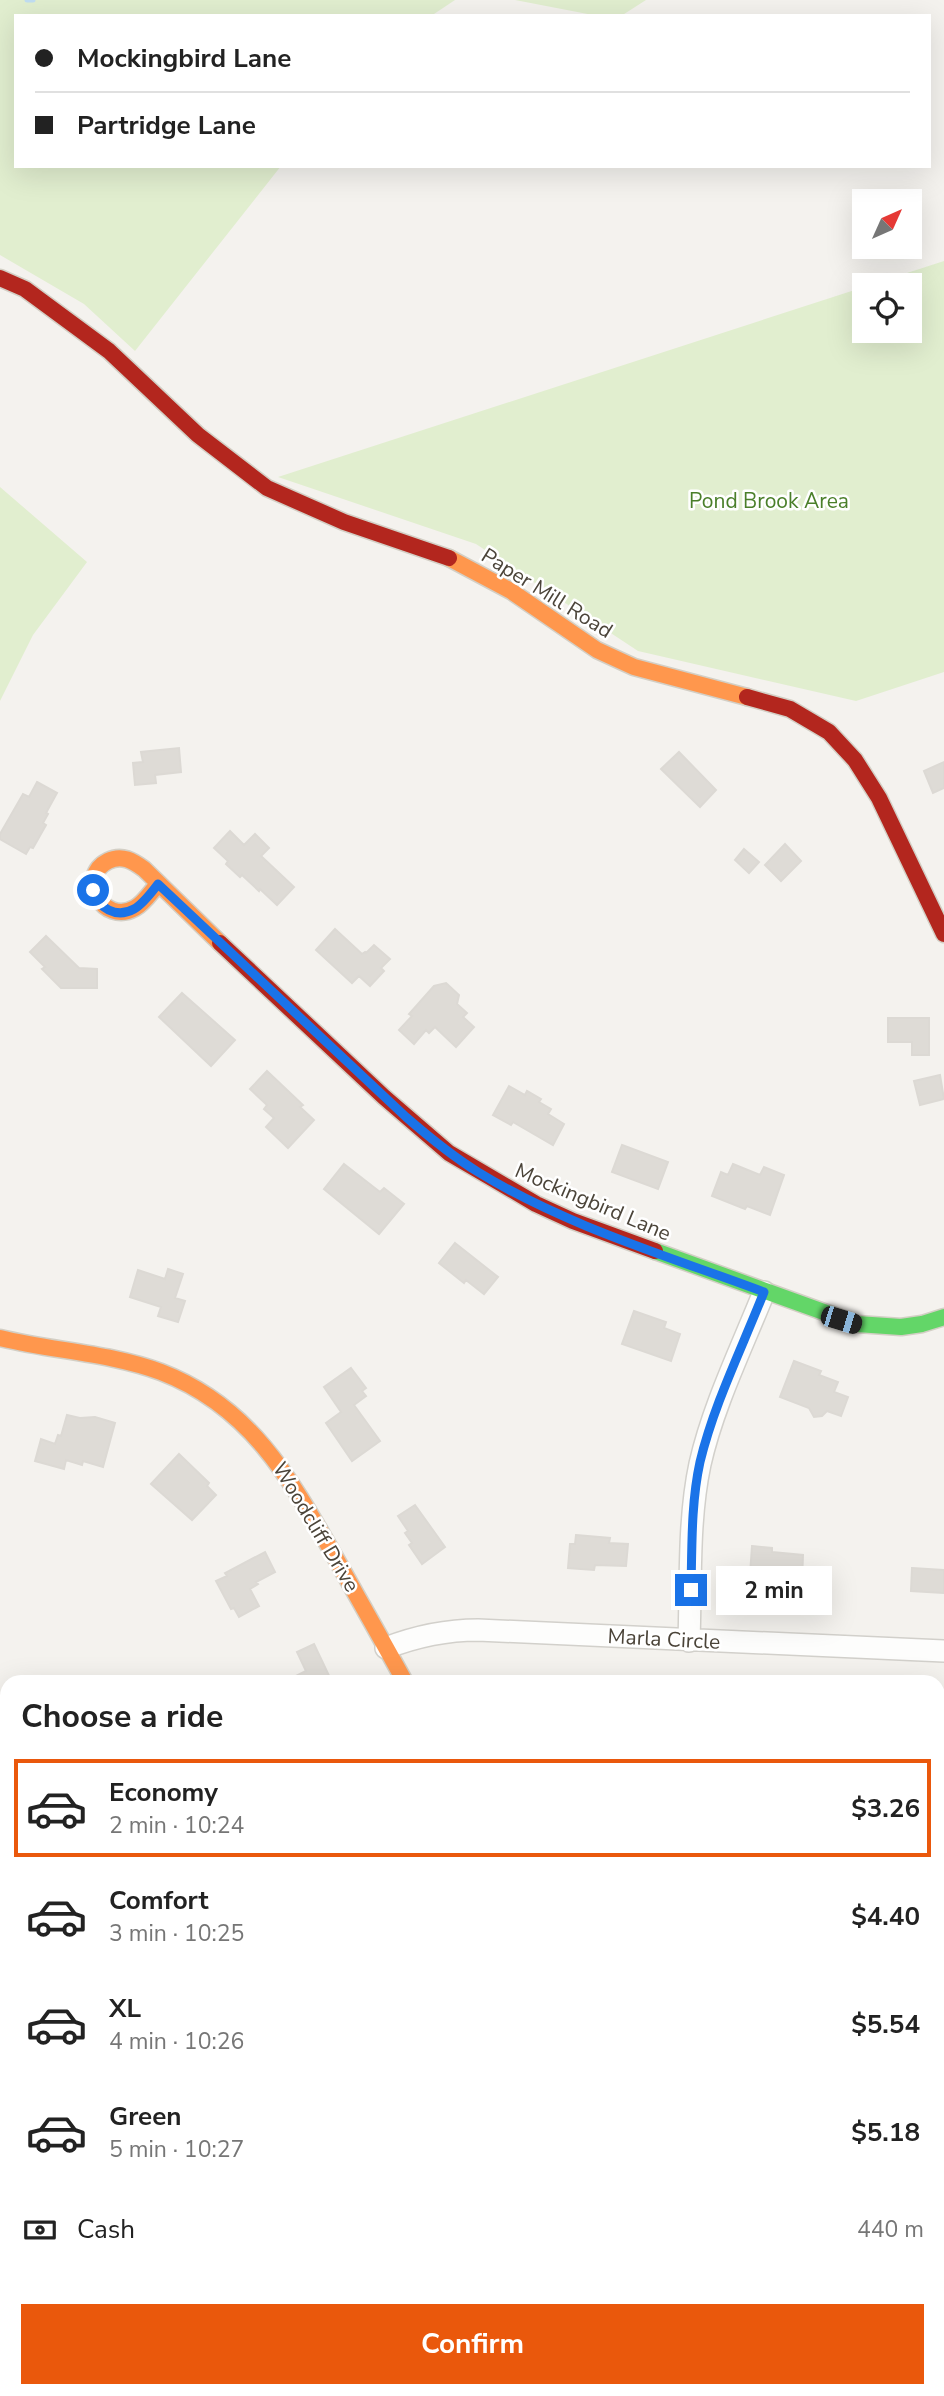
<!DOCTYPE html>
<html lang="en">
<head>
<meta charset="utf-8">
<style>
  body { margin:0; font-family:"Nunito Sans",sans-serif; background:#f6f6f6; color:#222; height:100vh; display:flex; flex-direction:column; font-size:26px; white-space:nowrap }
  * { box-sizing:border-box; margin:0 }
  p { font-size:23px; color:#767676 }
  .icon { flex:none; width:38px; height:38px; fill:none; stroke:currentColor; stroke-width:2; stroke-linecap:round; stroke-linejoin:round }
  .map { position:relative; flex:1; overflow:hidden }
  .side { position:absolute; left:0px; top:1675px; width:945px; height:723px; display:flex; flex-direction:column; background:#fff; border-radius:21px 21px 0 0; box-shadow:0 7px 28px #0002 }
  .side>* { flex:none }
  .hud { position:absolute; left:14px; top:14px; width:917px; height:154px; border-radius:0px; box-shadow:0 7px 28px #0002; display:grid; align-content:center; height:154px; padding:0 21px; background:#fff }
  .needle { width:46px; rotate:45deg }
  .buttons { position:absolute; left:852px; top:189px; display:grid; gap:14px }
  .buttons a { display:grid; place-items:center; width:70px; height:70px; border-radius:0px; background:#fff; box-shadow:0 7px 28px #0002; font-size:35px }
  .end { position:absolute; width:32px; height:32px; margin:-16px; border:9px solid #1a73e8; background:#fff; box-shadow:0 0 0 4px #fff }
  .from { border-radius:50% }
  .bubble { position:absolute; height:49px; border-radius:0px; background:#fff; box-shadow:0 7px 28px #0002; font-size:23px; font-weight:700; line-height:49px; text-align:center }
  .car { position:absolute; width:21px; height:42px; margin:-21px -10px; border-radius:9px; box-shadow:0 0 5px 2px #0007; background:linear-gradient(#222 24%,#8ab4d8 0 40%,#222 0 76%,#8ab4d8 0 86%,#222 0) }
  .hud b { display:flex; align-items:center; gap:24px; height:66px; font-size:26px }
  .hud b+b { border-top:2px solid #e0e0e0 }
  .hud i { width:18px; height:18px; background:#222 }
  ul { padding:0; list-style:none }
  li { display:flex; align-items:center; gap:21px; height:98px; margin:0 14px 10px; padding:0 7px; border:4px solid transparent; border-radius:0px }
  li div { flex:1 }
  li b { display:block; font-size:26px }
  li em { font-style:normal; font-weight:700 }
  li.active { border-color:#ea580c }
  li>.icon { width:63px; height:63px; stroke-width:1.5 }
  h2 { padding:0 21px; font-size:32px; line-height:84px }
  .pay { display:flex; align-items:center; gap:18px; height:77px; padding:0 21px; font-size:26px }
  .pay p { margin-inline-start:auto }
  .button { display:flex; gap:14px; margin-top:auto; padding:14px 21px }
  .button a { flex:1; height:80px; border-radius:0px; background:#ea580c; color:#fff; font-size:28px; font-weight:700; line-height:80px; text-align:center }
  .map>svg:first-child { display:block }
</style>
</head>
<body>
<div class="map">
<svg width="944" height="2396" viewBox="0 0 944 2396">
  <rect width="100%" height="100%" fill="#f4f2ee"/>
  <!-- green -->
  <path fill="#e1eecf" d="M0 0H455L431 16H16V166H281L135 351 84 304 0 255Z
    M515 0H646L621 16H598Z
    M944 261V672L856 701 638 651 476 544 278 477 864 287V331H910V285H870Z
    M0 487 87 562 33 635 0 701Z"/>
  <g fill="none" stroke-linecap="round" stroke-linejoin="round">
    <!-- stream -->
    <path stroke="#c0ddf1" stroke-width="5" d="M27 0H33"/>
  </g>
  <!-- building -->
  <path fill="#dedbd6" stroke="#dcd9d4" stroke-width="2" d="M179 748 181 772 155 775 156 783 135 785 133 763 143 762 141 752Z
    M679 752 716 790 700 807 661 769Z
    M944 762V788L933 793 924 771Z
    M37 782 57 793 46 813 48 814 43 823 46 825 33 848 30 847 26 854 0 839V834L23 794 29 797Z
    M230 831 244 845 255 834 269 848 261 856 294 887 277 905 260 889 259 891 242 875 240 877 226 864 228 861 214 848Z
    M785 844 801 861 781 881 765 865Z
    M744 849 759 862 749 873 735 860Z
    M335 929 362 954 365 952 366 953 374 945 390 959 381 968 384 971 370 986 359 976 352 983 316 950Z
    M46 936 79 968 97 969V988H61L42 969 45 967 30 952Z
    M446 983 459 995 457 1004 467 1013 463 1017 474 1027 456 1047 435 1027 429 1033 426 1030 414 1044 399 1030 412 1016 409 1014 434 986Z
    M182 993 235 1040 211 1066 159 1017Z
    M888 1018H929V1055H912V1042H888Z
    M267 1071 303 1105 300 1107 314 1120 288 1148 266 1127 274 1118 264 1109 267 1105 250 1089Z
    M940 1075 944 1099 920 1105 914 1081Z
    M509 1086 525 1095 527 1091 541 1099 539 1102 551 1109 548 1114 564 1124 553 1145 513 1122 511 1125 493 1115Z
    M622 1145 668 1162 658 1189 612 1172Z
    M344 1164 380 1192 384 1188 404 1204 379 1234 324 1189Z
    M733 1164 760 1175 764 1167 784 1175 770 1215 747 1206 745 1209 712 1196 721 1172 728 1175Z
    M455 1243 498 1277 484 1294 466 1280 464 1283 439 1263Z
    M168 1269 183 1274 175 1298 185 1301 178 1322 158 1316 161 1307 130 1297 138 1270 165 1279Z
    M634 1311 666 1322 664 1328 680 1334 671 1361 622 1344Z
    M794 1361 821 1371 819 1375 838 1382 834 1392 848 1397 841 1416 827 1411 822 1416 814 1417 809 1408 780 1397Z
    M351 1368 366 1388 362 1391 366 1396 354 1405 380 1441 352 1461 326 1423 341 1412 324 1387Z
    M67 1415 80 1418 95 1417 115 1423 103 1467 83 1461 82 1465 66 1460 64 1469 35 1461 41 1439 55 1444 58 1435 61 1436Z
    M179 1454 209 1483 207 1486 216 1495 192 1520 151 1484Z
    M415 1505 445 1547 422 1564 409 1545 412 1543 405 1533 408 1531 398 1516Z
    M576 1535 610 1538 609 1543 628 1544 626 1566 595 1565 594 1570 568 1568 570 1544H575Z
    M752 1546 772 1548V1552L803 1555 802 1581 766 1579 767 1576 750 1575Z
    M265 1552 275 1572 256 1582 258 1584 250 1589 259 1606 239 1617 234 1608 231 1609 216 1581 227 1576 225 1573Z
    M912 1568 944 1570V1593L911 1591Z
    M314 1644 332 1682H284L306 1671 297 1652Z"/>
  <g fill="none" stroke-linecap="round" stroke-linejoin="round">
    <defs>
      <path id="street" d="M689 1641C691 1584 688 1520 700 1464 713 1406 742 1347 764 1292
        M386 1648C417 1636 445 1630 478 1630L944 1651
        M938 1973 944 1977
        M907 2390 918 2396
        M479 2396 480 2390"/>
      <path id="fast" d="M655 1251 857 1324 901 1327 922 1324 944 1317"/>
      <path id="slow" d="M449 558 511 591 597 650 634 667 747 697
        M158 884C151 892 144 903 135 908 103 926 76 877 108 861 122 854 133 861 144 869L220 943
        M0 1338C53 1351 110 1353 161 1372 250 1406 290 1478 335 1557 358 1598 382 1640 405 1682"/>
      <path id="jam" d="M0 278 25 289 109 351 198 435 267 488 344 522 449 558
        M747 697 790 709 829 732 855 760 879 798 944 934
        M220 943 384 1097 449 1153 536 1204 573 1221 655 1251"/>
    </defs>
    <!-- street casing -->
    <use href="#street" stroke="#d2d0cb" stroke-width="24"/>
    <!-- fast casing -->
    <use href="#fast" stroke="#d3cfc5" stroke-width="19"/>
    <!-- slow casing -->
    <use href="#slow" stroke="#d3cfc5" stroke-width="19"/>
    <!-- jam casing -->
    <use href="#jam" stroke="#d3cfc5" stroke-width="19"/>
    <!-- street -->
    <use href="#street" stroke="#fdfdfc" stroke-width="21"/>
    <!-- fast -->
    <use href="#fast" stroke="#63d668" stroke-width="16"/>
    <!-- slow -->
    <use href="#slow" stroke="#ff974d" stroke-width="16"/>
    <!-- jam -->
    <use href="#jam" stroke="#b3261e" stroke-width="16"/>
  </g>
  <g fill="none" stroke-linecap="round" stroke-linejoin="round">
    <!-- route -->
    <path stroke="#1a73e8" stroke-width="9" d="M93 890C98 908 116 919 134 909 143 904 151 893 158 884L406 1117C429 1137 452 1156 478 1172 566 1226 668 1256 764 1292 742 1348 714 1404 700 1462 691 1503 692 1547 691 1590"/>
  </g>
  <g text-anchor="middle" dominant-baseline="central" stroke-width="5" stroke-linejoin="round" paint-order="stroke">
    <!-- park labels -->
    <g font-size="21" fill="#4a7f2a" stroke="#fff">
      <text x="769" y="501">Pond Brook Area</text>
    </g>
    <!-- street labels -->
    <g font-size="21" fill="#4b4439" stroke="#fff">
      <text transform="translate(547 593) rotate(32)">Paper Mill Road</text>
      <text transform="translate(593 1202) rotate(23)">Mockingbird Lane</text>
      <text transform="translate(316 1527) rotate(59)">Woodcliff Drive</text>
      <text transform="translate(664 1639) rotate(3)">Marla Circle</text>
    </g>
  </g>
</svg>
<div class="buttons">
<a><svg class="needle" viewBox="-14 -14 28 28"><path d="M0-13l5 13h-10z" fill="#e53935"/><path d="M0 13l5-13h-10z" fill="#767676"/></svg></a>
<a><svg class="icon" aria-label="locate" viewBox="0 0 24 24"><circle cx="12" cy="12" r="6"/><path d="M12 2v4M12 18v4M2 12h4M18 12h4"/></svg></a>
</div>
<i class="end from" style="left:93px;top:890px"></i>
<i class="end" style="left:691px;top:1590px"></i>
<div class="bubble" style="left:716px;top:1566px;width:116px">2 min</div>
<i class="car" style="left:841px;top:1320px;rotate:107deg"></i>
<div class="hud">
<b><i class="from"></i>Mockingbird Lane</b>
<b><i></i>Partridge Lane</b>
</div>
<section class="side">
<h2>Choose a ride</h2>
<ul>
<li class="active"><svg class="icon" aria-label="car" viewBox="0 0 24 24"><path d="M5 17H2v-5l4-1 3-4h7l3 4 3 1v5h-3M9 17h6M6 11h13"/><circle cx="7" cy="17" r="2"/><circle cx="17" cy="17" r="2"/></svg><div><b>Economy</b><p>2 min · 10:24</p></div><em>$3.26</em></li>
<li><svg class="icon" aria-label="car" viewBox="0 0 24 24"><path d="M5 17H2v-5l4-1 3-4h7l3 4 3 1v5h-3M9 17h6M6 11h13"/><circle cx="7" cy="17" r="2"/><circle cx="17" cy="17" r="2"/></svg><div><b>Comfort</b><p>3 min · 10:25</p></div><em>$4.40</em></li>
<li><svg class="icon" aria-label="car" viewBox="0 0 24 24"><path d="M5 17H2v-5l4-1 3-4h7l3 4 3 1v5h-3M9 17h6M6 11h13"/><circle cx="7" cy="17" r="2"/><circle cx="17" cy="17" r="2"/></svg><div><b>XL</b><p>4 min · 10:26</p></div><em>$5.54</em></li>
<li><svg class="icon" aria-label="car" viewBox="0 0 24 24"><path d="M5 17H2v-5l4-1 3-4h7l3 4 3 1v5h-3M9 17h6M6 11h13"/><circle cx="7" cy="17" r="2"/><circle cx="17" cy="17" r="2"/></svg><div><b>Green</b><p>5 min · 10:27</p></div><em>$5.18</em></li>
</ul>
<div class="pay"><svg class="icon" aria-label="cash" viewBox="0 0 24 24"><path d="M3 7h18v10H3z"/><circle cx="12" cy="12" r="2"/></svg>Cash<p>440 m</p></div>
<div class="button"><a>Confirm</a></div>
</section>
</div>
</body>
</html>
